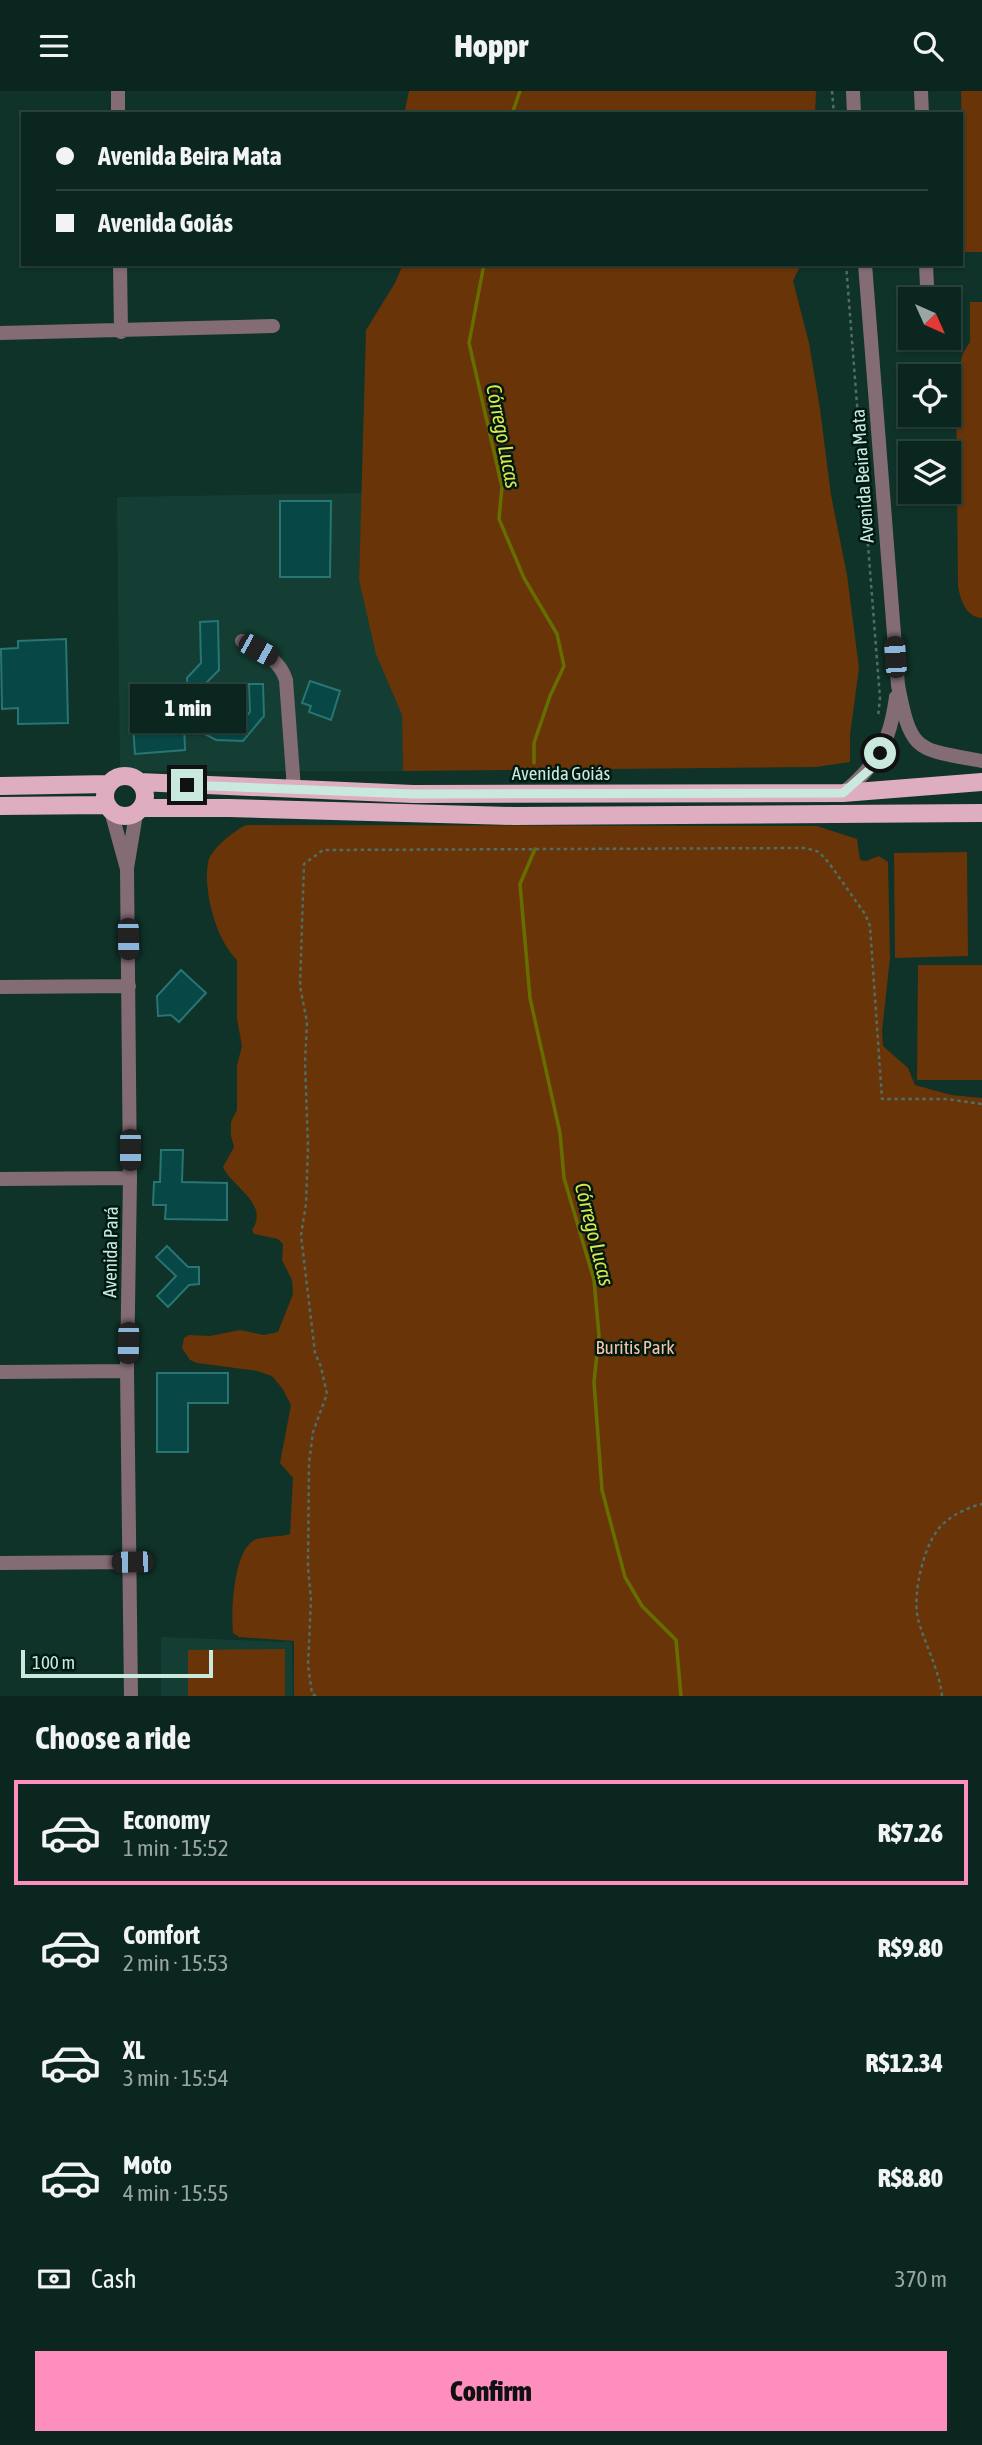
<!DOCTYPE html>
<html lang="en">
<head>
<meta charset="utf-8">
<style>
  body { margin:0; font-family:"Asap Condensed",sans-serif; background:#142e28; color:#f1f3f6; height:100vh; display:flex; flex-direction:column; font-size:26px; white-space:nowrap }
  * { box-sizing:border-box; margin:0 }
  p { font-size:23px; color:#9aa5a4 }
  .icon { flex:none; width:38px; height:38px; fill:none; stroke:currentColor; stroke-width:2; stroke-linecap:round; stroke-linejoin:round }
  .map { position:relative; height:1605px; overflow:hidden }
  .drawer { display:flex; flex-direction:column; background:#0b261f; flex:1 }
  .drawer>* { flex:none }
  .hud { position:absolute; left:21px; top:21px; width:942px; height:154px; border-radius:0px; box-shadow:0 2px 5px #0004,0 0 0 2px #2b433d; display:grid; align-content:center; height:154px; padding:0 35px; background:#0b261f }
  .needle { width:46px; rotate:135deg }
  .controls { position:absolute; left:898px; top:196px; display:grid; gap:14px }
  .controls a { display:grid; place-items:center; width:63px; height:63px; border-radius:0px; background:#0b261f; box-shadow:0 2px 5px #0004,0 0 0 2px #2b433d; font-size:35px }
  .scale { position:absolute; left:21px; bottom:18px; width:192px; box-sizing:border-box; padding-left:7px; border:4px solid #c9e9de; border-top:0; font-size:19px; line-height:24px; white-space:nowrap; color:#c9e9de; -webkit-text-stroke:5px #001912; paint-order:stroke }
  .end { position:absolute; width:32px; height:32px; margin:-16px; border:9px solid #c9e9de; background:#111; box-shadow:0 0 0 4px #111 }
  .from { border-radius:50% }
  .bubble { position:absolute; height:49px; border-radius:0px; background:#0b261f; box-shadow:0 2px 5px #0004,0 0 0 2px #2b433d; font-size:23px; font-weight:800; line-height:49px; text-align:center }
  .car { position:absolute; width:21px; height:42px; margin:-21px -10px; border-radius:9px; box-shadow:0 0 5px 2px #0007; background:linear-gradient(#222 24%,#8ab4d8 0 40%,#222 0 76%,#8ab4d8 0 86%,#222 0) }
  .hud b { display:flex; align-items:center; gap:24px; height:66px; font-size:26px }
  .hud b+b { border-top:2px solid #2b433d }
  .hud i { width:18px; height:18px; background:#f1f3f6 }
  ul { padding:0; list-style:none }
  li { display:flex; align-items:center; gap:21px; height:105px; margin:0 14px 10px; padding:0 21px; border:4px solid transparent; border-radius:0px }
  li div { flex:1 }
  li b { display:block; font-size:26px }
  li em { font-style:normal; font-weight:800 }
  li.selected { border-color:#fd8ebe }
  li>.icon { width:63px; height:63px; stroke-width:1.5 }
  h2 { padding:0 35px; font-size:32px; line-height:84px }
  .pay { display:flex; align-items:center; gap:18px; height:77px; padding:0 35px; font-size:26px }
  .pay p { margin-inline-start:auto }
  .primary-button { display:flex; gap:14px; margin-top:auto; padding:14px 35px }
  .primary-button a { flex:1; height:80px; border-radius:0px; background:#fd8ebe; color:#111; font-size:28px; font-weight:800; line-height:80px; text-align:center }
  header { display:flex; justify-content:space-between; align-items:center; height:91px; padding:0 35px; background:#0b261f; font-size:32px; font-weight:800 }
  .map>svg:first-child { display:block }
</style>
</head>
<body>
<header><svg class="icon" aria-label="menu" viewBox="0 0 24 24"><path d="M4 6h16M4 12h16M4 18h16"/></svg>Hoppr<svg class="icon" aria-label="search" viewBox="0 0 24 24"><circle cx="10" cy="10" r="6"/><path d="M15 15l6 6"/></svg></header>
<div class="map">
<svg width="982" height="1605" viewBox="0 0 982 1605">
  <rect width="100%" height="100%" fill="#0f3229"/>
  <!-- built -->
  <path fill="#143e33" d="M362 402 359 489 402 624 403 680H120L117 406Z
    M161 1546 292 1551 293 1605H161Z"/>
  <!-- green -->
  <path fill="#683408" d="M409 0H816L815 23H404Z
    M961 0H982V161H964Z
    M403 173H801L793 190 809 252 820 318 831 404 847 484 859 577 850 644V671L816 676 403 680 402 624 376 563 359 489 366 239 395 192Z
    M970 211H982V527C966 526 961 510 958 496L956 290 963 262 970 251Z
    M246 734 817 735 857 748 860 769 866 770 879 765 888 771 890 867 882 940 883 955 908 977 915 994 951 1004 982 1007V1605H294V1550L239 1546 233 1542C231 1521 233 1456 257 1448 267 1445 280 1446 290 1443L293 1387 280 1372 291 1314 282 1297 272 1285 257 1280 197 1272 190 1269 182 1257 184 1247 189 1244 210 1245 240 1239 264 1244 278 1241 293 1203 292 1189 282 1169 283 1153 278 1148 254 1143 252 1139C270 1113 232 1096 223 1076L234 1056 231 1045V1031L237 1019V974L242 955 237 928V869C216 849 203 800 208 772 210 758 234 740 246 734Z
    M967 761 968 865 895 867 894 762Z
    M918 874H982V989H917Z
    M285 1558V1605H188V1559Z"/>
  <g fill="none" stroke-linecap="round" stroke-linejoin="round">
    <!-- stream -->
    <path stroke="#676e00" stroke-width="3.5" d="M512 23 520 0
      M484 173 469 252 502 396 499 428 524 487 557 543 564 575 550 605 534 652V672
      M535 758 520 793 530 907 560 1042 564 1087 594 1189 599 1244 594 1291 602 1399 625 1486 642 1515 676 1549 681 1605"/>
  </g>
  <!-- building -->
  <path fill="#074746" stroke="#287573" stroke-width="2" d="M929 401H950V414H929Z
    M280 410H331L330 486H280Z
    M218 530 219 579 202 596V623L215 634 238 635 250 621 249 593H263L264 625 243 650 216 649 184 632 185 659 135 663 133 635 169 633 168 611 188 610 187 587 201 572 200 531Z
    M66 548 68 632 18 633V617L2 618 1 558 18 557V550Z
    M310 590 340 600 331 629 309 621 311 615 302 612Z
    M181 879 206 902 179 931 171 924 158 925 157 905Z
    M161 1059H183L182 1091 227 1092V1129L165 1128 166 1114H153L154 1091H160Z
    M167 1155 188 1176H199V1193L189 1194 168 1216 157 1205 176 1185 156 1166Z
    M157 1282H228V1312H188V1361H157Z"/>
  <g fill="none" stroke-linecap="round" stroke-linejoin="round">
    <!-- path -->
    <path stroke="#4d6f66" stroke-width="2.5" stroke-dasharray="3.5 3.5" stroke-linecap="butt" d="M832 0 834 23
      M846 173 880 607 878 626
      M316 1605 312 1603 308 1574 311 1509 308 1476 309 1372 313 1341 327 1303 321 1276 315 1262 301 1144 306 1113 308 1056 305 971 307 931 300 895 304 773 323 759 806 757 819 761 829 772 865 823 870 835 882 1008H947L982 1013
      M942 1605C939 1578 925 1554 918 1528 912 1503 924 1449 944 1432 954 1423 969 1416 982 1413"/>
    <!-- minor -->
    <path stroke="#846c75" stroke-width="14" d="M118 0V23
      M853 0 854 23
      M921 0 922 23
      M120 173 121 241
      M865 173 898 594C911 662 916 658 982 670
      M926 173 927 195
      M0 242 273 235
      M242 550C261 561 279 567 286 589L294 698
      M843 702C878 673 890 651 896 606
      M111 720 127 778 130 1087 127 1280 131 1605
      M127 777 136 723
      M0 896 129 895
      M0 1088 130 1087
      M0 1281 127 1280
      M0 1472 132 1471"/>
    <!-- major -->
    <path stroke="#deadc0" stroke-width="18" d="M105 705a20 20 0 1 1 40 0a20 20 0 1 1-40 0Z
      M139 691 413 703 843 702 982 691
      M0 695 109 693
      M0 715 107 714
      M141 717H229L513 725 982 722"/>
  </g>
  <g fill="none" stroke-linecap="round" stroke-linejoin="round">
    <!-- route -->
    <path stroke="#c9e9de" stroke-width="9" d="M187 694 413 703 843 702 870 678 880 662"/>
  </g>
  <g text-anchor="middle" dominant-baseline="central" stroke-width="5" stroke-linejoin="round" paint-order="stroke">
    <!-- street labels -->
    <g font-size="19" fill="#c9e9de" stroke="#001912">
      <text transform="translate(862 385) rotate(-94)">Avenida Beira Mata</text>
      <text x="561" y="682">Avenida Goiás</text>
      <text transform="translate(110 1161) rotate(-89)">Avenida Pará</text>
    </g>
    <!-- park labels -->
    <g font-size="19" fill="#f6c5a6" stroke="#001912">
      <text x="635" y="1256">Buritis Park</text>
    </g>
    <!-- water labels -->
    <g font-size="21" font-style="italic" fill="#dbe749" stroke="#001912">
      <text transform="translate(504 345) rotate(79)">Córrego Lucas</text>
      <text transform="translate(595 1143) rotate(76)">Córrego Lucas</text>
    </g>
  </g>
</svg>
<div class="controls">
<a><svg class="needle" viewBox="-14 -14 28 28"><path d="M0-13l5 13h-10z" fill="#e53935"/><path d="M0 13l5-13h-10z" fill="#9aa5a4"/></svg></a>
<a><svg class="icon" aria-label="locate" viewBox="0 0 24 24"><circle cx="12" cy="12" r="6"/><path d="M12 2v4M12 18v4M2 12h4M18 12h4"/></svg></a>
<a><svg class="icon" aria-label="layers" viewBox="0 0 24 24"><path d="M12 4l9 5-9 5-9-5zM3 14l9 5 9-5"/></svg></a>
</div>
<div class="scale">100 m</div>
<i class="end from" style="left:880px;top:662px"></i>
<i class="end" style="left:187px;top:694px"></i>
<div class="bubble" style="left:130px;top:593px;width:116px">1 min</div>
<i class="car" style="left:258px;top:559px;rotate:119deg"></i>
<i class="car" style="left:895px;top:566px;rotate:356deg"></i>
<i class="car" style="left:128px;top:848px;rotate:179deg"></i>
<i class="car" style="left:130px;top:1059px;rotate:180deg"></i>
<i class="car" style="left:128px;top:1252px;rotate:181deg"></i>
<i class="car" style="left:132px;top:1471px;rotate:269deg"></i>
<div class="hud">
<b><i class="from"></i>Avenida Beira Mata</b>
<b><i></i>Avenida Goiás</b>
</div>
</div>
<section class="drawer">
<h2>Choose a ride</h2>
<ul>
<li class="selected"><svg class="icon" aria-label="car" viewBox="0 0 24 24"><path d="M5 17H2v-5l4-1 3-4h7l3 4 3 1v5h-3M9 17h6M6 11h13"/><circle cx="7" cy="17" r="2"/><circle cx="17" cy="17" r="2"/></svg><div><b>Economy</b><p>1 min · 15:52</p></div><em>R$7.26</em></li>
<li><svg class="icon" aria-label="car" viewBox="0 0 24 24"><path d="M5 17H2v-5l4-1 3-4h7l3 4 3 1v5h-3M9 17h6M6 11h13"/><circle cx="7" cy="17" r="2"/><circle cx="17" cy="17" r="2"/></svg><div><b>Comfort</b><p>2 min · 15:53</p></div><em>R$9.80</em></li>
<li><svg class="icon" aria-label="car" viewBox="0 0 24 24"><path d="M5 17H2v-5l4-1 3-4h7l3 4 3 1v5h-3M9 17h6M6 11h13"/><circle cx="7" cy="17" r="2"/><circle cx="17" cy="17" r="2"/></svg><div><b>XL</b><p>3 min · 15:54</p></div><em>R$12.34</em></li>
<li><svg class="icon" aria-label="car" viewBox="0 0 24 24"><path d="M5 17H2v-5l4-1 3-4h7l3 4 3 1v5h-3M9 17h6M6 11h13"/><circle cx="7" cy="17" r="2"/><circle cx="17" cy="17" r="2"/></svg><div><b>Moto</b><p>4 min · 15:55</p></div><em>R$8.80</em></li>
</ul>
<div class="pay"><svg class="icon" aria-label="cash" viewBox="0 0 24 24"><path d="M3 7h18v10H3z"/><circle cx="12" cy="12" r="2"/></svg>Cash<p>370 m</p></div>
<div class="primary-button"><a>Confirm</a></div>
</section>
</body>
</html>
